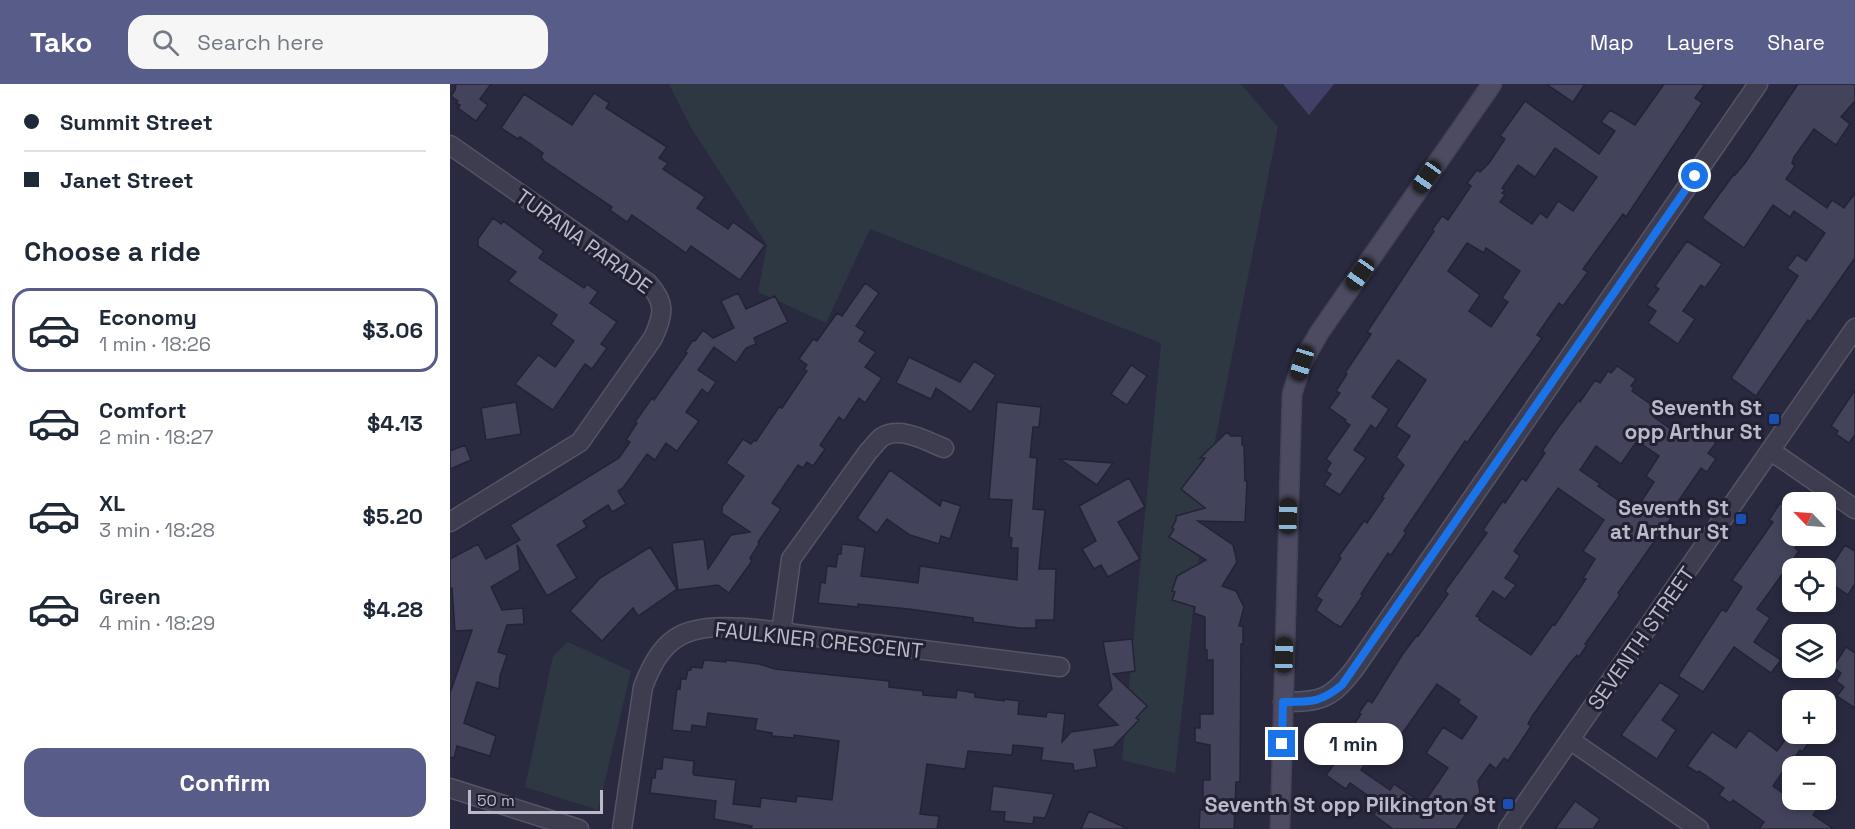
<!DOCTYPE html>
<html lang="en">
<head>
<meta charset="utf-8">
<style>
  body { margin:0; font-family:"Space Grotesk",sans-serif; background:#f6f6f7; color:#1f2937; height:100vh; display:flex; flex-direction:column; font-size:22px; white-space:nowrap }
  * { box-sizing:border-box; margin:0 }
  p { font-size:20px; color:#747a83 }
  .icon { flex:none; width:33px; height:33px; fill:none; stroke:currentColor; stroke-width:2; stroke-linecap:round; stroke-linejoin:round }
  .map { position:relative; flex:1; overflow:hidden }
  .details { display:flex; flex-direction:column; background:#fff; width:450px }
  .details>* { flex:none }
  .top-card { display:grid; align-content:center; height:132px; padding:0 24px; background:#fff }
  .needle { width:39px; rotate:295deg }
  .fabs { position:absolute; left:1332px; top:408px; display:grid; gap:12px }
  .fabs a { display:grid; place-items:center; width:54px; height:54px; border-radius:12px; background:#fff; box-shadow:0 3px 9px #0003; font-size:30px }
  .scale { position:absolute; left:18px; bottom:15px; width:135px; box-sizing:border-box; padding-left:6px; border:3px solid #bab9c9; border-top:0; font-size:16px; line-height:21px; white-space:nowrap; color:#bab9c9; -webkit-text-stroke:4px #222134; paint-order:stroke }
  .end { position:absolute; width:27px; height:27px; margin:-14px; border:8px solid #1a73e8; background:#fff; box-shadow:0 0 0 3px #fff }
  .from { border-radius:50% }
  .bubble { position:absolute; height:42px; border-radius:18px; background:#fff; box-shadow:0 3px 9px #0003; font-size:20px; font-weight:600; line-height:42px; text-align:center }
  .car { position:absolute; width:18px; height:36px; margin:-18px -9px; border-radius:8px; box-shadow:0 0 4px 2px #0007; background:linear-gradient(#222 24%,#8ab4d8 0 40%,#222 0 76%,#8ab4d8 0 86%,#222 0) }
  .top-card b { display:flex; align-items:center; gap:21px; height:57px; font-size:22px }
  .top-card b+b { border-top:2px solid #e0e1e3 }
  .top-card i { width:15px; height:15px; background:#1f2937 }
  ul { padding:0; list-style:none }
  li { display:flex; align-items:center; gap:18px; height:84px; margin:0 12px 9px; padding:0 12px; border:3px solid transparent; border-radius:18px }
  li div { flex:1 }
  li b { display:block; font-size:22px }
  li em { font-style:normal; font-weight:600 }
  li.selected { border-color:#585c89 }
  li>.icon { width:54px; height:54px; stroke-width:1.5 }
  h2 { padding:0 24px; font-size:27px; line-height:72px }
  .cta { display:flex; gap:12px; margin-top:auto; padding:12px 24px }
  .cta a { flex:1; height:69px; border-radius:18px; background:#585c89; color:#fff; font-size:24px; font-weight:600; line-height:69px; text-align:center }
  header { display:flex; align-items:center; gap:36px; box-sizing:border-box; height:84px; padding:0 30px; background:#585c89; color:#fff }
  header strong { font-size:28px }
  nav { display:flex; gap:33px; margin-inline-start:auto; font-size:21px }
  .search { width:420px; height:54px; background:#f6f6f7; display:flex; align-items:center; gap:15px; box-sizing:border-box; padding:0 21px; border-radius:18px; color:#747a83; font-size:22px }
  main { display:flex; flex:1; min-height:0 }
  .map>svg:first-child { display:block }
</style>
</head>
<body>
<header>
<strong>Tako</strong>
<div class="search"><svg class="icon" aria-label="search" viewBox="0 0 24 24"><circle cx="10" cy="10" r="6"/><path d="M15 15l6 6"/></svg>Search here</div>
<nav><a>Map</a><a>Layers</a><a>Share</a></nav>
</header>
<main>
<section class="details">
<div class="top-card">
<b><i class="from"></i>Summit Street</b>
<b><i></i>Janet Street</b>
</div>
<h2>Choose a ride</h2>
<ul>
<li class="selected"><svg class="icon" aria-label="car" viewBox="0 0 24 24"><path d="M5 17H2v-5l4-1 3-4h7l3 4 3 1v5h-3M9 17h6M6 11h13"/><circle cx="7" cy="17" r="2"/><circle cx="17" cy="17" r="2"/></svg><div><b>Economy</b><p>1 min · 18:26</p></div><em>$3.06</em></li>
<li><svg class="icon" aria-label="car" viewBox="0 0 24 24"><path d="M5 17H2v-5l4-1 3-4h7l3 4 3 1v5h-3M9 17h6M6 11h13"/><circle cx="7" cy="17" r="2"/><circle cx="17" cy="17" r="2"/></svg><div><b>Comfort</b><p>2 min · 18:27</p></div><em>$4.13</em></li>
<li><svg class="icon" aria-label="car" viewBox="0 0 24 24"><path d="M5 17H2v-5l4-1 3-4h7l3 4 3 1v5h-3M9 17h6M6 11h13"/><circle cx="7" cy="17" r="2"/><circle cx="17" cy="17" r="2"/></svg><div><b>XL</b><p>3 min · 18:28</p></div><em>$5.20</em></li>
<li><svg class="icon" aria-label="car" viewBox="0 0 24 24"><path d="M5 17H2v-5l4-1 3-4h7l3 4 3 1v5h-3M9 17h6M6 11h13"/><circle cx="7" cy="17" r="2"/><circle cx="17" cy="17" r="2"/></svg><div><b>Green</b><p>4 min · 18:29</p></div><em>$4.28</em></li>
</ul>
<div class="cta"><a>Confirm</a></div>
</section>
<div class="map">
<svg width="1405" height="745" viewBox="0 0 1405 745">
  <rect width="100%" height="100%" fill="#29293f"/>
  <!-- green -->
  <path fill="#2e3843" d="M219 0H791L828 43 758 392 725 689 672 676 711 259 420 145 376 239 308 208 317 161 240 42Z
    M118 558 181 587 148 726 75 703 103 572Z"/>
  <!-- water -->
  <path fill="#414066" d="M833 0H884L859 31Z"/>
  <!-- building -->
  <path fill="#43435c" stroke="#242336" stroke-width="1.5" fill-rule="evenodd" d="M6 0H41L30 15 38 21 26 37 8 24 10 21 6 19 8 17 1 12 5 6Z
    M1096 0H1135L1123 18Z
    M1214 0H1255L1245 14 1252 19 1176 133 1173 130 1133 185 1138 188 1113 222 1109 219 1087 251 1092 254 1017 359 1015 357 954 447 956 449 941 471 938 469 911 510 913 511 891 543 885 540 866 526 872 516 866 512 891 474 889 472 914 437 917 439 934 414 932 413 954 381 946 373 960 352 946 342 976 296 948 276 922 313 939 325 926 345 921 341 904 366 916 374 890 411 874 401 881 390 876 387 881 379 876 375 900 341 895 338 896 336 879 324 890 309 886 307 897 290 895 289 921 250 917 248 984 147 982 146 992 132 998 136 1021 102 1017 99 1027 86 1030 88 1039 79 1055 55 1050 52 1075 17 1149 70 1165 47 1151 38 1160 26 1185 41ZM1105 64 1147 93 1123 127 1108 117 1097 134 1090 129 1082 140 1050 118 1055 111 1052 109 1055 106 1052 104 1068 81 1085 93ZM1017 159 1034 169 1036 164 1070 187 1052 214 1058 218 1041 243 1019 227 1030 211 998 187Z
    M1348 0H1405V17L1391 33 1400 40 1386 61 1364 45 1344 73 1342 79 1345 82 1336 95 1377 124 1382 116 1394 124 1405 109V174L1360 238 1358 236 1306 312 1281 294 1348 192 1337 184 1347 171 1356 177 1375 149 1344 127 1340 133 1323 121 1294 164 1252 134 1284 90 1285 91 1295 79Z
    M144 9 159 19 156 24 217 63 209 74 218 79 213 85 255 113 247 124 278 145 283 138 315 161 290 196 241 162 236 169 182 131 177 138 160 126 162 123 94 77 91 73 93 69 82 61 70 53 68 55 51 44 74 10 122 41Z
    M43 134 51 140 53 137 94 167 89 174 134 204 137 200 148 208 140 219 167 238 151 260 157 264 142 285 135 280 103 326 65 300 88 271 105 283 124 257 101 240 107 231 58 197 66 188 28 162V155Z
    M1237 157 1272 180 1255 204 1251 201 1233 227 1245 235 1228 260 1198 239 1206 227 1197 221 1209 205 1205 202Z
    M415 199 429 209 406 242 415 248 409 257 426 268 415 283 432 294 415 319 409 314 394 337 389 333 370 361 375 365 363 382 357 378 353 384 348 381 322 419 331 425 308 458 309 460 300 474 302 477 279 509 268 501 228 506 222 459 254 455 258 485 281 451 300 448 272 429V423L294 392 276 379 293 355 301 360 304 356 306 357 329 323 332 324 357 287 354 285 357 281 349 275 363 255 367 257 387 229 392 232Z
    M288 209 296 225 325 212 338 238 304 254 306 260 296 264 286 279 264 263 248 286 266 298 258 310 252 305 236 328 249 337 227 367 216 359 205 376 197 370 173 404 168 407 176 420 162 428 158 421 133 437 137 443 107 461 127 494 97 512 67 461 70 486 41 503 52 526 73 524 74 540 57 541 48 568 57 571 50 592 49 605 27 598 14 639 46 652 40 672 7 662 4 674 0 673V609L22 546 5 547 2 504 0 505V475L28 460 36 475 70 456 60 441 169 374 180 358 176 356 187 339 185 338 202 314 204 316 237 269 235 268 243 256 245 257 253 246 263 254 284 244 271 217Z
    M459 273 510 298 524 277 546 291 521 328 486 304 481 315 446 299Z
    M681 281 697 292 677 321 661 310Z
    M1167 282 1186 295 1181 302 1184 304 1182 307 1209 326 1204 333 1232 353 1241 341 1266 359 1258 369 1266 375 1257 388 1251 384 1225 422 1228 424 1168 509 1170 511 1135 560 1137 561 1129 573 1127 571 1120 579 1083 631 1078 640 1081 642 1058 677 1054 674 1046 685 1040 680 1028 697 1030 709 1006 745H943L924 731 930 720 900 699 896 705 876 691 885 679 880 676 911 630 909 629 918 616 922 619 952 571 967 551 968 552 998 510 995 507 1037 449 1033 446 1053 417 1055 419 1072 394 1076 397 1095 369 1092 367 1107 345 1129 316 1130 318 1145 296 1150 299 1158 287 1161 289ZM1187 357 1209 372 1196 392 1204 398 1189 421 1183 417 1178 423 1148 402 1150 400 1130 386 1146 362 1171 380ZM1108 404 1154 436 1133 467 1145 475 1133 494 1136 495 1105 541 1103 540 1081 571 1029 536 1030 534 1026 532 1043 507 1055 515 1066 501 1055 494 1070 472 1064 467ZM987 600 1010 616 1008 619 1027 633 1012 655 993 643 976 669 998 684 973 720 944 700 940 706 911 686 927 662 931 664 942 649 949 654Z
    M1405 306V351L1399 359 1386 350 1388 347 1381 342Z
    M66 318 71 350 36 356 31 324Z
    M547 318 591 323 589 343H583L580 373 587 374 583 425 595 426 589 485H606L604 536H586V544H569L523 538V534L459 525 408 520V523L368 519 371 498 375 499 377 482 386 483 388 470H391L392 460 415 463 411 492 468 499 470 482 567 496 568 464H561L562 454 559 453 562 416 539 415Z
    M777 348 781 352H792V361H794L795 397H797L795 438 748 437 783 461 787 478 772 502 786 507 794 523 789 542H793V560H791L790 698H786L784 745H749L750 726H753V696H760V661L745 658V644H750V630H763V576H757V566H755V533L744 529 745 523 722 516 725 508 722 507 727 492 756 476 719 453 724 445 722 444 726 436V432L755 424 731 405 755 374H750Z
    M15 361 21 376 0 385V367Z
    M610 375 663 379 647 401Z
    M440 386 490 422 492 416 511 422 500 455 491 452 489 460 460 451 437 435 427 449 407 434Z
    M679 394 695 423 668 438 690 475 658 493 651 481 644 485 632 465 646 457 629 422Z
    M1330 419 1342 428V452H1353L1345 464 1349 467 1307 525 1320 534 1304 558 1331 576 1321 589 1284 563 1253 608 1228 592 1272 525 1276 528 1292 503 1282 496 1323 438 1319 436Z
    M1395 461 1405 467V500L1398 511 1376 496V490Z
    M200 463 227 505 188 532 183 524 152 557 120 527 150 494Z
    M682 555 685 587 663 590 697 622 686 634 689 636 663 663 644 666 647 683 624 687 623 680 591 676 593 664 563 661 562 671 518 667 515 685 477 680 470 730 489 732 487 745H301L302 742 264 735 266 717 200 709 202 694H205L206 685H212L213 673 244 677 243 689 244 691 286 696 283 720 310 723 311 714 346 718 347 712 382 716 389 657 344 651V654L322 652V649L305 646 307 635 258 629 256 643 242 641 241 648 222 646 227 604 230 605 231 595H236L238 586H241V583L252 584 254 576 276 578V576L309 580 325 585 439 597V603L473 607V611L506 614 507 606 525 609V613L554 617V615L569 617 568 630 596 633 597 628 615 630 612 658 621 648 668 641 647 621 662 605 653 558Z
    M1396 563 1405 569V624L1387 612 1394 603 1386 597 1391 589 1383 583Z
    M1210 598 1230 611 1212 636 1226 646 1207 675 1171 651Z
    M1299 646 1327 667 1339 650H1365L1352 668 1350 666 1345 673 1343 672 1323 702 1342 716H1374L1363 731 1384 745H1309L1314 738 1283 716 1280 719 1269 711 1274 704 1249 687 1248 689 1237 682 1262 648 1286 664Z
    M543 702 604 710 595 734 584 733 583 740 554 737 555 728 540 727Z
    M1125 717 1150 735 1143 745H1105Z
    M639 727 678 745H631Z"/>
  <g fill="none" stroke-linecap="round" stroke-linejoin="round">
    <defs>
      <path id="street" d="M0 61 198 199C216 219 214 230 203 254L130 358 0 438
        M1321 367 1405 425
        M331 549 341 475 418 368C423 363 427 357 432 353 451 342 476 357 494 364
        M833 618C872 618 881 615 905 584L1308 0
        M1120 656 1249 745
        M0 704 129 745
        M172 745 193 603C202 579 215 554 242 547 275 537 334 549 369 553 449 563 529 573 610 583
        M1058 745 1405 244"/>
      <path id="secondary" d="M830 745 842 310 852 279 869 249 1042 0"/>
    </defs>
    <!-- street casing -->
    <use href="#street" stroke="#555466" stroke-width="21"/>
    <!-- secondary casing -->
    <use href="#secondary" stroke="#444355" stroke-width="21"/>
    <!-- street -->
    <use href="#street" stroke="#3d3d4f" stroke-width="18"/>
    <!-- secondary -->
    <use href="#secondary" stroke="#4c4b61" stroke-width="18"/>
  </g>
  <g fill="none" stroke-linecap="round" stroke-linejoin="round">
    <!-- route -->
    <path stroke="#1a73e8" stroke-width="8" d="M832 660 833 618C861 618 870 619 892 601L1245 92"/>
  </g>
  <!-- markers -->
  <g fill="#1a4fb4" stroke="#222134" stroke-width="2">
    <rect x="1318" y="329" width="12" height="12" rx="3"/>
    <rect x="1285" y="429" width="12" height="12" rx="3"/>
    <rect x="1052" y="714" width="12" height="12" rx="3"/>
  </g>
  <g text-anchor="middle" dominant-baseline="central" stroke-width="6" stroke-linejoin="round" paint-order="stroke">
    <!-- street labels -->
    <g font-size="21" fill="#bab9c9" stroke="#222134">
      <text transform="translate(134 157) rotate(36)">TURANA PARADE</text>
      <text transform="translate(1191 554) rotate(-55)">SEVENTH STREET</text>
      <text transform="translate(369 556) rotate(6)">FAULKNER CRESCENT</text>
    </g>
    <!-- poi labels -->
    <g font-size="21" font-weight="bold" fill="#bab9c9" stroke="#222134" text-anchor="end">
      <text x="1312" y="323">Seventh St<tspan x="1312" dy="24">opp Arthur St</tspan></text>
      <text x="1279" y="423">Seventh St<tspan x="1279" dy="24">at Arthur St</tspan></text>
      <text x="1046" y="720">Seventh St opp Pilkington St</text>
    </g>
  </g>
</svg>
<div class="fabs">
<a><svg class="needle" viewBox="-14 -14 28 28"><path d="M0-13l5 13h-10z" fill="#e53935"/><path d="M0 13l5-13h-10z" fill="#747a83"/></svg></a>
<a><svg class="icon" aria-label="locate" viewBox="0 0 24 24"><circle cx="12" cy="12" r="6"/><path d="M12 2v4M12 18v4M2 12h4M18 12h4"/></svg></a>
<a><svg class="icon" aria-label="layers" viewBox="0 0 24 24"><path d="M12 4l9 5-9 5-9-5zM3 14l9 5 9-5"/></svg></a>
<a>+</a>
<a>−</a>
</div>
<div class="scale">50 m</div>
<i class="end from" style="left:1245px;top:92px"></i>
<i class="end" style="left:832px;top:660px"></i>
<div class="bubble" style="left:854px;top:639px;width:99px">1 min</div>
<i class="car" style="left:977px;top:93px;rotate:215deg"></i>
<i class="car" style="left:910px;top:190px;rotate:215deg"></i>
<i class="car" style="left:852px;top:279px;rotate:197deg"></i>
<i class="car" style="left:838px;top:432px;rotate:1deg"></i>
<i class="car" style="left:834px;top:571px;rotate:1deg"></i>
</div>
</main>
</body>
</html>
